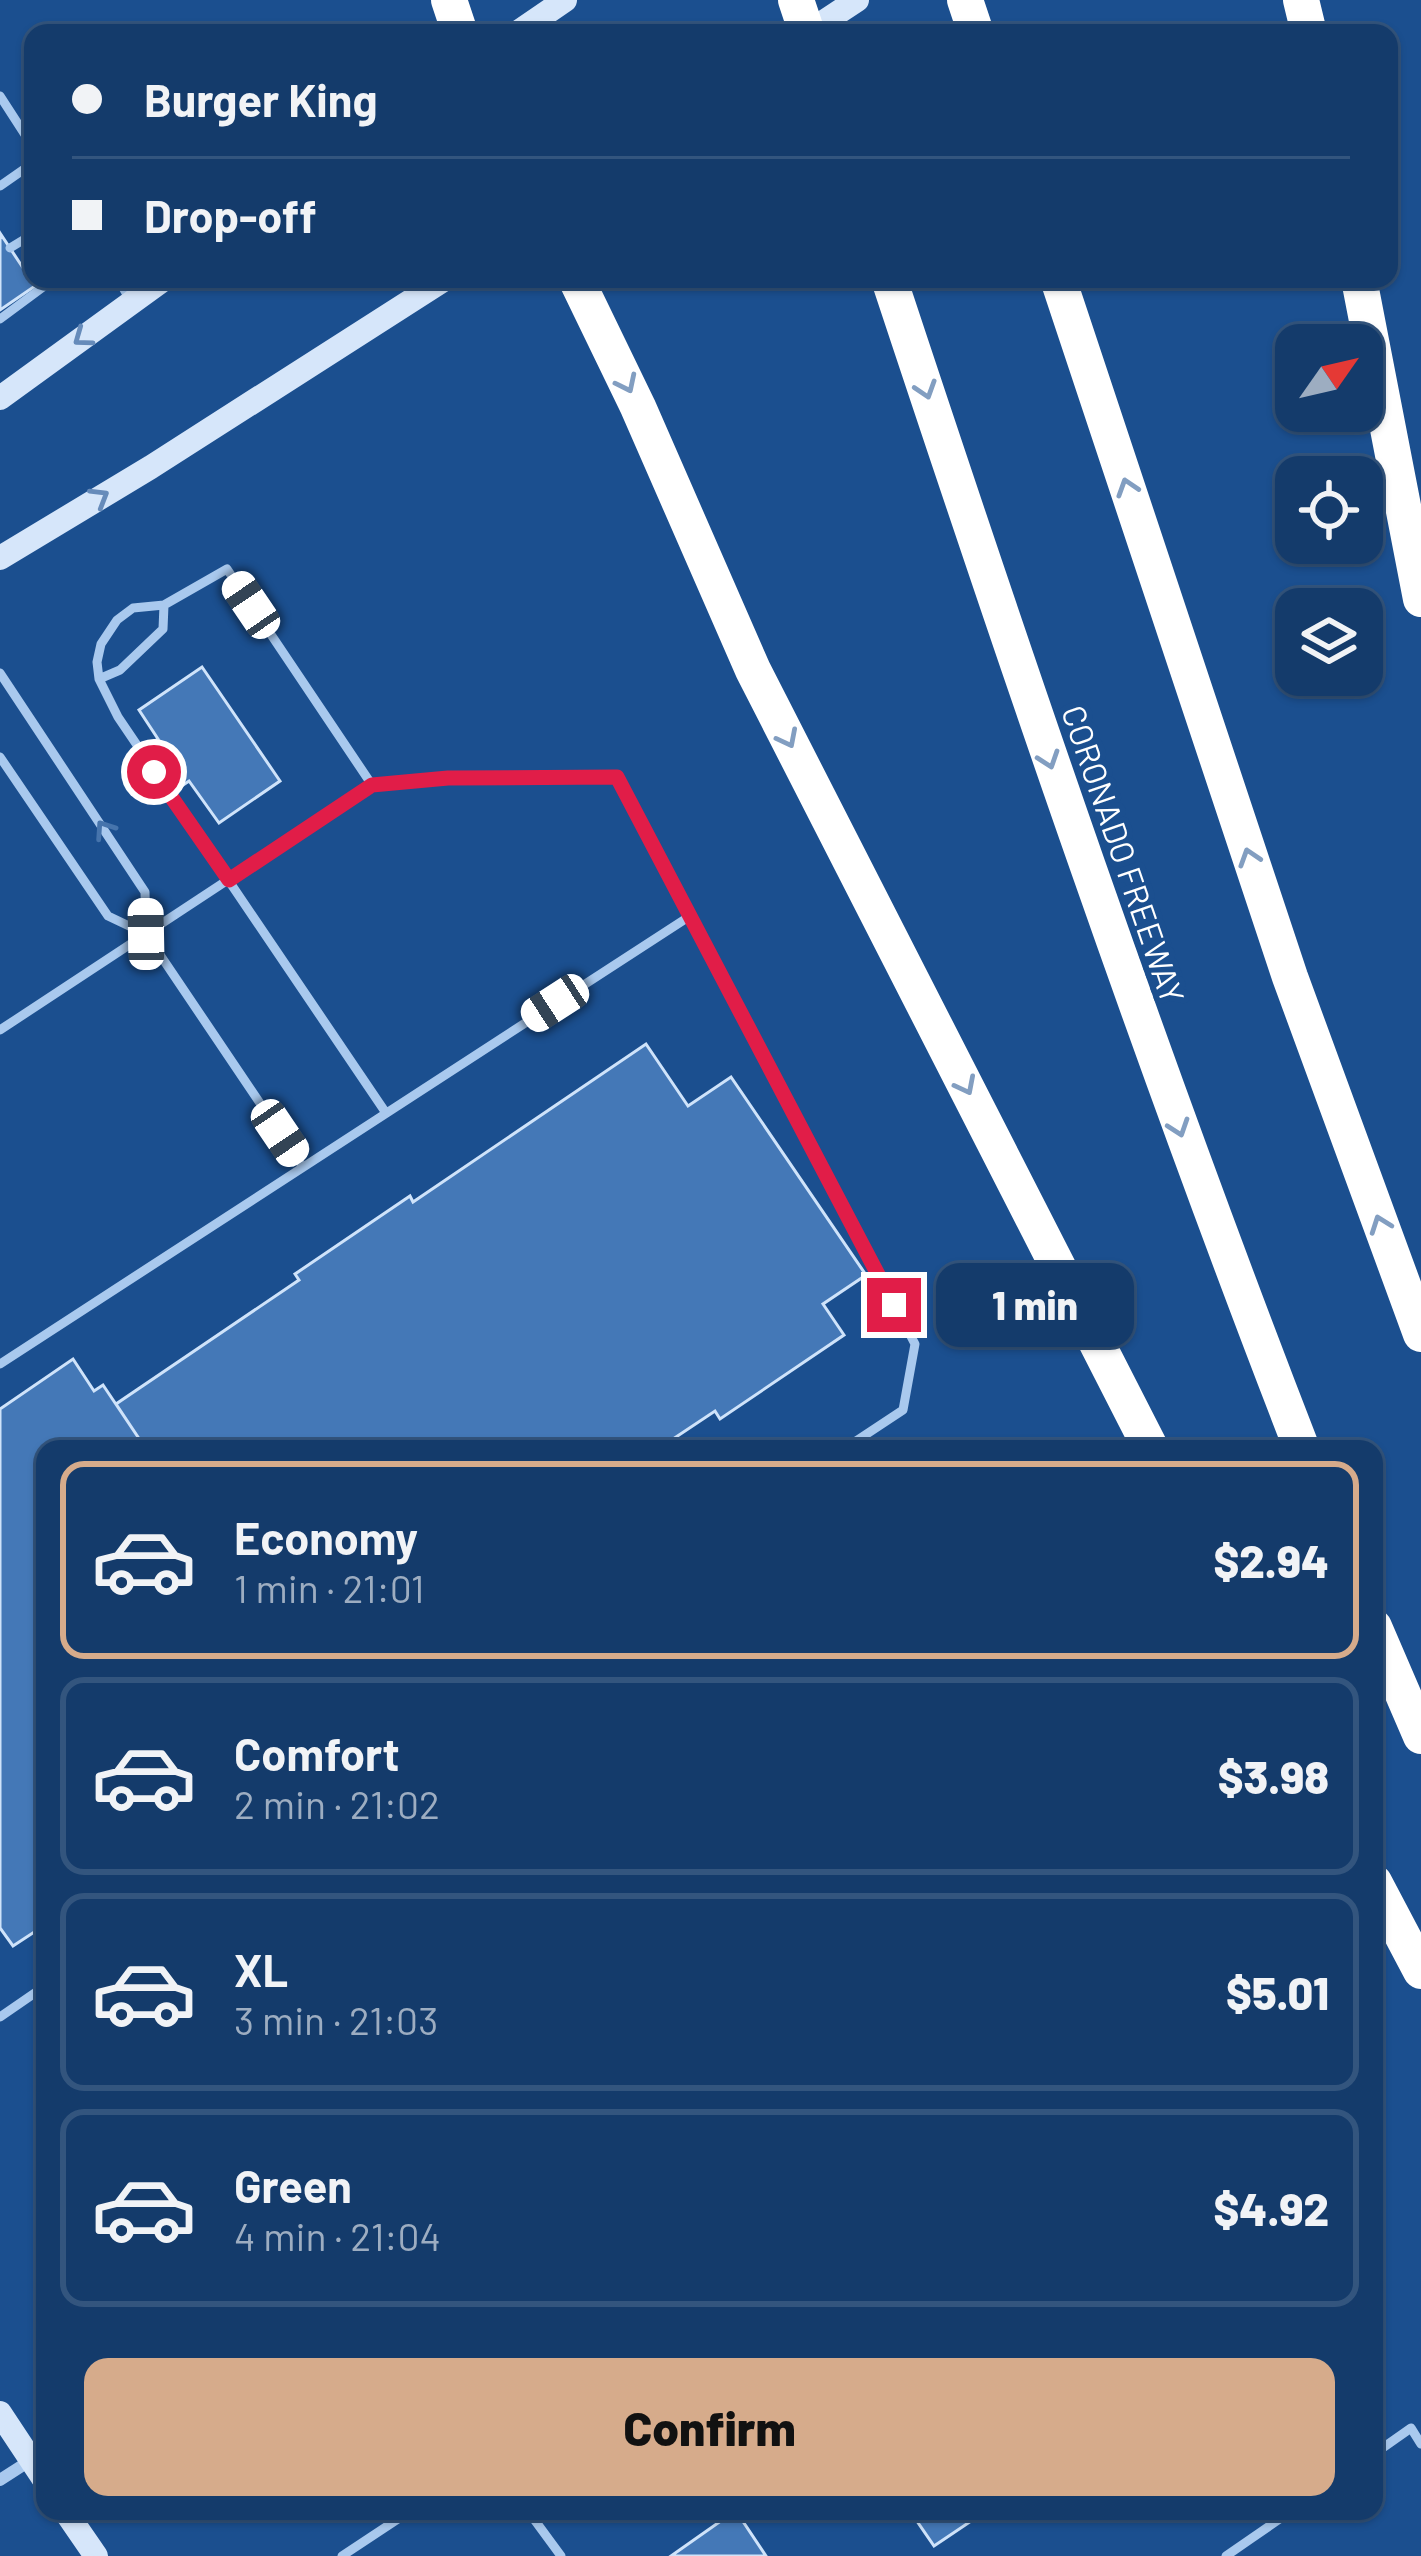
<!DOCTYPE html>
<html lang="en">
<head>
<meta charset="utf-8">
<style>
  body { margin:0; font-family:Barlow,sans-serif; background:#1d4271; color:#f1f3f6; height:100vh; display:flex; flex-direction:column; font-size:45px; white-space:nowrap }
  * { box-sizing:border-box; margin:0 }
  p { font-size:39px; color:#9dadc1 }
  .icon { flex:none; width:66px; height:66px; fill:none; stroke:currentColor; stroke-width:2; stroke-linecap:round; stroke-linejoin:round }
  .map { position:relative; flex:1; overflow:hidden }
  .sheet { position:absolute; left:36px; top:1440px; width:1347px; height:1080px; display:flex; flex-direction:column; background:#143b6b; border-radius:24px; box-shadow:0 3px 9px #0004,0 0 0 3px #33557e }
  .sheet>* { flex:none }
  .guide { position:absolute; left:24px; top:24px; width:1374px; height:264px; border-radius:24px; box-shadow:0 3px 9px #0004,0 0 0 3px #33557e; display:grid; align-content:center; height:264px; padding:0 48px; background:#143b6b }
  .needle { width:78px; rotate:56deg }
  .buttons { position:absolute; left:1275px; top:324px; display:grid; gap:24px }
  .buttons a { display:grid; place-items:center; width:108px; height:108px; border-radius:24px; background:#143b6b; box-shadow:0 3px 9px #0004,0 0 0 3px #33557e; font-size:60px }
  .end { position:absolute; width:54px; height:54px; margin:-27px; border:15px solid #e11d48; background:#fff; box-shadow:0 0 0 6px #fff }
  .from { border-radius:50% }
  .bubble { position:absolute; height:84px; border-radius:24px; background:#143b6b; box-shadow:0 3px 9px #0004,0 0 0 3px #33557e; font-size:39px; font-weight:800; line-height:84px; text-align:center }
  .car { position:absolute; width:36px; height:72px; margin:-36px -18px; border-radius:15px; box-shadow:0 0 9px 3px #0007; background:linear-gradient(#fff 24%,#345 0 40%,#fff 0 76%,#345 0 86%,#fff 0) }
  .guide b { display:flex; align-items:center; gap:42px; height:114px; font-size:45px }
  .guide b+b { border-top:3px solid #33557e }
  .guide i { width:30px; height:30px; background:#f1f3f6 }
  ul { padding:21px 0 0; list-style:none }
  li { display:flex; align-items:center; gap:36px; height:198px; margin:0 24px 18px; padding:0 24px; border:6px solid #33557e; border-radius:24px }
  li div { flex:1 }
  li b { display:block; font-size:45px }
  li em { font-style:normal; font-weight:800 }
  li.active { border-color:#d6ab8b }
  li>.icon { width:108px; height:108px; stroke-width:1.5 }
  .cta { display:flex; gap:24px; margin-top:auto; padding:24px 48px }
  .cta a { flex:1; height:138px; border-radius:24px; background:#d6ab8b; color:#111; font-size:48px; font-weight:800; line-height:138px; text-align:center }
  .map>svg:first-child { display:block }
</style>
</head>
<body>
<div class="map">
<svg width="1421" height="2556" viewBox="0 0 1421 2556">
  <rect width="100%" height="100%" fill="#1b4f8f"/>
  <!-- building -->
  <path fill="#4478b7" stroke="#cfe3fa" stroke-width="3" d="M0 233 35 286 0 310Z
    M202 667 280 781 219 823 189 781 176 790 146 746 158 739 139 710Z
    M646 1044 688 1106 731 1077 866 1275 823 1304 844 1335 720 1419 715 1411 658 1449H146L116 1404 299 1280 295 1274 410 1196 413 1202Z
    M73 1359 94 1391 103 1385 146 1449H45V1925L13 1946 0 1928V1409Z
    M736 2511 766 2556H671L735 2511Z
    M910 2511H986L934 2546Z"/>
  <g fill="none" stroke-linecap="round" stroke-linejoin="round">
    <!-- lane -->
    <path stroke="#a9c9ee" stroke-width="9" d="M0 96 33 147
      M0 186 33 163
      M10 248 33 234
      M118 279 129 298
      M0 319 54 279
      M0 673 145 892 146 934
      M99 679 120 670 163 629 164 605
      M0 757 108 916 146 934 303 1167
      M372 785 227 569 164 605 133 608 117 620 101 644 97 662 99 679 118 717 386 1113
      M0 1030 372 785 448 778 617 777 915 1344 903 1410 844 1449
      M0 1364 690 916
      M0 2017 45 1986
      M1374 2454 1411 2428 1421 2444
      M528 2511 561 2556
      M342 2556 410 2511
      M1226 2556 1291 2511"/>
    <!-- street -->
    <path stroke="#a9c9ee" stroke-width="12" d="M0 2480 31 2460"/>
    <!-- secondary -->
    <path stroke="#d6e6fa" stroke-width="24" d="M517 33 565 0
      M807 33 857 0
      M0 398 164 279
      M0 558 151 467 445 279
      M0 2413 45 2481
      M65 2511 96 2556"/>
    <!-- highway -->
    <path stroke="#fff" stroke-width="36" d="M449 0 460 33
      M796 0 807 33
      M965 0 976 33
      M1301 0 1309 33
      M576 279 638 407 753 670 1151 1449
      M889 279C1019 672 1152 1063 1302 1449
      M1058 279 1290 977 1421 1334
      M1359 279 1421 599
      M1374 1627 1421 1736
      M1374 1882 1421 1971"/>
  </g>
  <!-- one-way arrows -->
  <defs><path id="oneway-chevron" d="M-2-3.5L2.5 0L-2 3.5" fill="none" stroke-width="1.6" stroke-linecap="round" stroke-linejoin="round" transform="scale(3)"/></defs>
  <g stroke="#668bba">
    <use href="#oneway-chevron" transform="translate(82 338) rotate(144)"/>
    <use href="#oneway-chevron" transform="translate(100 497) rotate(-31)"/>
  </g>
  <g stroke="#829ec1">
    <use href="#oneway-chevron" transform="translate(627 384) rotate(64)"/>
    <use href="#oneway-chevron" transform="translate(926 390) rotate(72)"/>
    <use href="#oneway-chevron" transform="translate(1127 487) rotate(-108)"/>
    <use href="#oneway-chevron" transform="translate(788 739) rotate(63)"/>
    <use href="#oneway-chevron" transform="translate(1049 760) rotate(71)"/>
    <use href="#oneway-chevron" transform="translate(1249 857) rotate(-108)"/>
    <use href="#oneway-chevron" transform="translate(966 1086) rotate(63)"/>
    <use href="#oneway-chevron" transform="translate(1179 1128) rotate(71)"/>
    <use href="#oneway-chevron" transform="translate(1380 1224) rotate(-110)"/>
  </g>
  <use stroke="#4674ac" href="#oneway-chevron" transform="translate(104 829) rotate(-124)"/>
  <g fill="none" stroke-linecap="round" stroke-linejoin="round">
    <!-- route -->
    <path stroke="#e11d48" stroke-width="15" d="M154 772 229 880 372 785 448 778 617 777 894 1305"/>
  </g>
  <g text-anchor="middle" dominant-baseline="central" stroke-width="12" stroke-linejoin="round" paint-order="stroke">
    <!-- street labels -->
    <g font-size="33" fill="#fff" stroke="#1b4f8f">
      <text transform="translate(1124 854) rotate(71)">CORONADO FREEWAY</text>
    </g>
  </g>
</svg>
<div class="buttons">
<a><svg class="needle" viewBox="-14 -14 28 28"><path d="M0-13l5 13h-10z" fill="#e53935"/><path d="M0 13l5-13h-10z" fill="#9dadc1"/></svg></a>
<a><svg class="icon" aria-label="locate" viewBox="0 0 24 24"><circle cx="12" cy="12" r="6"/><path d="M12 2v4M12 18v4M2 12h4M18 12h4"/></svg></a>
<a><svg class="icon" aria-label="layers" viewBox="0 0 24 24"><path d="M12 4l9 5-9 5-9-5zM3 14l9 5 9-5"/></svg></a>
</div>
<i class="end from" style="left:154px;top:772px"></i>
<i class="end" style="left:894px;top:1305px"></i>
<div class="bubble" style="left:936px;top:1263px;width:198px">1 min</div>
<i class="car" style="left:251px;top:605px;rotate:326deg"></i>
<i class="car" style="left:146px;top:934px;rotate:359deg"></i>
<i class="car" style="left:555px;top:1003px;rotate:237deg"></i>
<i class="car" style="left:280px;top:1133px;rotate:146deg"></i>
<div class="guide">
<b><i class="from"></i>Burger King</b>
<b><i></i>Drop-off</b>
</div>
<section class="sheet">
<ul>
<li class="active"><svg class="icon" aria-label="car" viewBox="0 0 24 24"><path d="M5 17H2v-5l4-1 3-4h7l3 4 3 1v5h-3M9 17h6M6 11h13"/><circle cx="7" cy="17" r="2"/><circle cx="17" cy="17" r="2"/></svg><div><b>Economy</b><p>1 min · 21:01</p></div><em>$2.94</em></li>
<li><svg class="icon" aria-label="car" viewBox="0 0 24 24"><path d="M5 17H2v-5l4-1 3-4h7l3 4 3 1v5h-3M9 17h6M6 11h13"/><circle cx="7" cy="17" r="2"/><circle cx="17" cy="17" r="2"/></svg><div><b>Comfort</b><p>2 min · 21:02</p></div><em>$3.98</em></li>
<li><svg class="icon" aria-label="car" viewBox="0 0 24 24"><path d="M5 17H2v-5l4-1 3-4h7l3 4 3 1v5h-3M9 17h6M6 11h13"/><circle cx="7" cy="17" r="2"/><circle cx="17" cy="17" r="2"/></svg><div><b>XL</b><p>3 min · 21:03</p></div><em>$5.01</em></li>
<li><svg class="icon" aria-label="car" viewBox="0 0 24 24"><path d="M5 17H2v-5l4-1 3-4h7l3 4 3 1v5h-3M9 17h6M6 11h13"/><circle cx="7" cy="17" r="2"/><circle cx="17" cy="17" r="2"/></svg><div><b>Green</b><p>4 min · 21:04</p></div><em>$4.92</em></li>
</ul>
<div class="cta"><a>Confirm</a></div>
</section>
</div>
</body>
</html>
